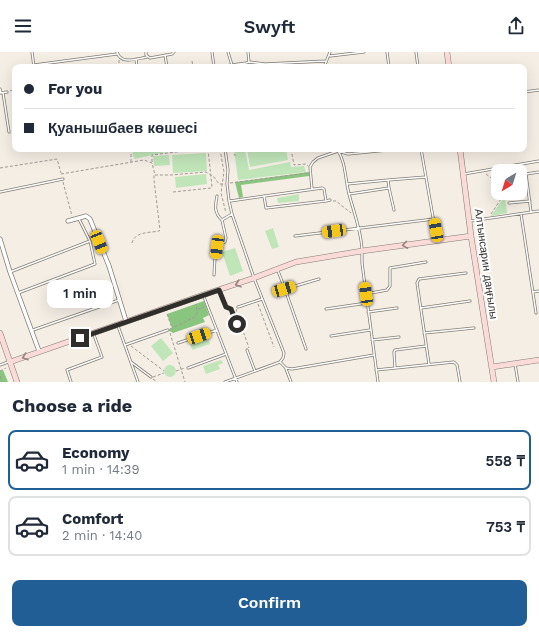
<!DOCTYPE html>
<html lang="en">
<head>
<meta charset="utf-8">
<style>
  body { margin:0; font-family:"Work Sans",sans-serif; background:#f6f6f7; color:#1f2937; height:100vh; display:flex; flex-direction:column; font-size:15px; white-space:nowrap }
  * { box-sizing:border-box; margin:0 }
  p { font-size:13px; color:#747a83 }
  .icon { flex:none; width:22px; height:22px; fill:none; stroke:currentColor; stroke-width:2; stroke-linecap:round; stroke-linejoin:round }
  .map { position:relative; height:330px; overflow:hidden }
  .side { display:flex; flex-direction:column; background:#fff; flex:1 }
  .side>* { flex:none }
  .hud { position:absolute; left:12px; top:12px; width:515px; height:88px; border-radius:8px; box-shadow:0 4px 16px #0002; display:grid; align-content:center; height:88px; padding:0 12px; background:#fff }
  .needle { width:26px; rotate:218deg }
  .buttons { position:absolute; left:491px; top:112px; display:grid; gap:8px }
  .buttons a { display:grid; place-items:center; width:36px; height:36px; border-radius:8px; background:#fff; box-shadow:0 4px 16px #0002; font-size:20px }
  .end { position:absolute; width:18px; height:18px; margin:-9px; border:5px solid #302e2a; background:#fff; box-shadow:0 0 0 2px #fff }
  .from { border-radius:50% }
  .bubble { position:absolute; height:28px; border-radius:8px; background:#fff; box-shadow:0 4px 16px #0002; font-size:13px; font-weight:600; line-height:28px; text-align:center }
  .car { position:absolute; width:12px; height:24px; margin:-12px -6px; border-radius:5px; box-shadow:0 0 3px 1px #0007; background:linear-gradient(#f5c518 24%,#345 0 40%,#f5c518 0 76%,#345 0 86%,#f5c518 0) }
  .hud b { display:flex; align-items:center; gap:14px; height:38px; font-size:15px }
  .hud b+b { border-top:1px solid #e0e1e3 }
  .hud i { width:10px; height:10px; background:#1f2937 }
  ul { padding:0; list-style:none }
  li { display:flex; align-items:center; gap:12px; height:60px; margin:0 8px 6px; padding:0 4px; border:2px solid #e0e1e3; border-radius:8px }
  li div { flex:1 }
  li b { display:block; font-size:15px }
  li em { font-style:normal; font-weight:600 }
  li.current { border-color:#215e95 }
  li>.icon { width:36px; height:36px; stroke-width:1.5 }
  h2 { padding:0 12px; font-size:18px; line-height:48px }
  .action { display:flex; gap:8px; margin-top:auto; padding:8px 12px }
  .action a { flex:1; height:46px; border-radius:8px; background:#215e95; color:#fff; font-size:16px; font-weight:600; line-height:46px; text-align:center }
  header { display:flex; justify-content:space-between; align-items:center; height:52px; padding:0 12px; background:#fff; font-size:18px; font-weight:600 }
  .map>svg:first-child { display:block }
</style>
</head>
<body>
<header><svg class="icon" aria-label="menu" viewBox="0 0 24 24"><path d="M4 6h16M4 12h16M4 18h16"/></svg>Swyft<svg class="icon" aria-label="share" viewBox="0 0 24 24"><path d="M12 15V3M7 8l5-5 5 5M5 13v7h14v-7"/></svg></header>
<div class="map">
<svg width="539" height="330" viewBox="0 0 539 330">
  <rect width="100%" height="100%" fill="#f5eee5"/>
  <!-- green -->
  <path fill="#c0e5b9" d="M132 97H179L135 107 133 104Z
    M234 97H245L249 118 290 110 291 115 304 114 306 120 238 128Z
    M247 97H286L288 108 250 115Z
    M206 101 207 119 173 121 172 103Z
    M169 103 170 113 154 114 153 104Z
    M206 122 207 132 176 136 175 125Z
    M299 142V149L278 151 277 146Z
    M505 144 507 161 491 164Z
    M273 176 279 195 272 197 265 179Z
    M235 196 243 219 230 224 222 200Z
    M208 285 210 292 192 298 190 291Z
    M161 286 173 301 163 309 151 294Z
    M221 308 223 311 218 313 220 317 206 322 203 314Z
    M164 319a6 6 0 1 1 12 0a6 6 0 1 1-12 0Z"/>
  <!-- forest -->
  <path fill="#8ac57f" d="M309 120V124L241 133 243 145 239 146 235 130Z
    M204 249 209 263 203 266 205 270 173 281 168 278 172 276 167 262Z
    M3 318 8 330H0V319Z"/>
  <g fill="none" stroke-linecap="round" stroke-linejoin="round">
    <defs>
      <path id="lane" d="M32 0 34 15
        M117 0C121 13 136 7 147 5
        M146 0V3L150 6 172 2 174 0
        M212 0 214 15
        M228 0 232 13
        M387 0 389 15
        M416 0 418 15
        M165 3 167 15
        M330 4 364 0
        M136 7 137 15
        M249 10 265 12 326 9
        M34 13 117 2
        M217 15 246 11 249 10 248 0
        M324 15 330 0
        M0 37 1 41
        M524 40 539 38
        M0 41 7 40
        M3 41 9 80
        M337 97C346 110 345 127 349 142 354 161 361 178 362 197
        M421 97 437 188
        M464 122 539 109
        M526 122 531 160
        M520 123 539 120
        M347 132 388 128
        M389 136 388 128 426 125
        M312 137 310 115 313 110 318 106 338 99 348 102 398 97
        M0 140 63 127
        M349 142 389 136 394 158
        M217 144C215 154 214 161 222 168
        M264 144 266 156 326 149
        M230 149 322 136 324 137 326 149 330 148
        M509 151 530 149
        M521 162 536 261
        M470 169 539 159
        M295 184 434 167
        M362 201V211L378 330
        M278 219 285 237 319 227
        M10 220 90 189
        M214 223C215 213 213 193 225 190L226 186 222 168 232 162
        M285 237 306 297
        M220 239 226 255 231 257 237 272
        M533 240 539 239
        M18 241 95 212 90 189 79 167
        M366 242 387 238 390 234V216L426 210
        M204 245 237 330
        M238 255 262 247
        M421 256 470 249
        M326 257 367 251
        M368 260 397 256
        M118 274 138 330
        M33 278 119 248
        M424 281 474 276
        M331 284 370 278
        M372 288 399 285
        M178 291 217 278
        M125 293 168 278
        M247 298 255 319
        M131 310 151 325
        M280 310 286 316 292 317 374 303
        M429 312 417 231 419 227 466 221
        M515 312 518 330
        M0 313 8 310
        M188 316 226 302
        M395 316 394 300 395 298 426 294
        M286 317 291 330
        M376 318 454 310 457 313 460 330
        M71 330 67 318 102 305 94 283
        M225 330 280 310 283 306 284 301 254 226 232 162 229 149 227 132 228 118 225 97"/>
      <path id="street" d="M68 169 86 164 90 167 109 214 126 269
        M0 187 10 220 39 299"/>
      <path id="secondary" d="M447 0 449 15
        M460 97 471 184 494 330
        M0 281 17 330
        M10 310 203 243 254 226 296 210 362 199 471 184
        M492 315 539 308"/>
    </defs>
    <!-- lane casing -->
    <use href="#lane" stroke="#827d75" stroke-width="3"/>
    <!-- street casing -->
    <use href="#street" stroke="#827d75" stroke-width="5"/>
    <!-- secondary casing -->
    <use href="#secondary" stroke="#827d75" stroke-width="6"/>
    <!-- path -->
    <path stroke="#9e9a93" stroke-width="1" stroke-dasharray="3 2" stroke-linecap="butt" d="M119 8V15
      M192 9 193 15
      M10 39 15 37
      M131 97V110
      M220 97 224 120 221 141 226 161
      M234 97 235 104
      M291 97 294 113 306 112 308 114
      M480 97V101
      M152 110V103L200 97
      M0 116 57 107 61 121
      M61 122 144 108 152 111 155 123H171L206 120 214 125 219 132H225
      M486 122 498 131
      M63 130 72 164
      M230 131 308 121
      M173 140 211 136 212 135 208 97
      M333 149H336L351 161
      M491 162 505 141
      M132 191C135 179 150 181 159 179L160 178 154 128V123
      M258 252 274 295
      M198 257 204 255
      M237 257 236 259 249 296
      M167 262 172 276
      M170 277 195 265 197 261 196 252
      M170 281 185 330
      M131 294 164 319
      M0 319 6 316
      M176 319 185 316
      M0 324 2 330
      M153 325 164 321
      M153 327 157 330"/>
    <!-- lane -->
    <use href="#lane" stroke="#fff" stroke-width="1.5"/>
    <!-- street -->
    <use href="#street" stroke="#fff" stroke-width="3.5"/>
    <!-- secondary -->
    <use href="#secondary" stroke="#fadbd7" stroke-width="5"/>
  </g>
  <!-- one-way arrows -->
  <defs><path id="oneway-chevron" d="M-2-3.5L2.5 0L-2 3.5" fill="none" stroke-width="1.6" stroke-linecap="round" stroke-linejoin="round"/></defs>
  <g stroke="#958480">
    <use href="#oneway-chevron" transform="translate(405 193) rotate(172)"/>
    <use href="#oneway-chevron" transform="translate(238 232) rotate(162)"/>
    <use href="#oneway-chevron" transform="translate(25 305) rotate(161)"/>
  </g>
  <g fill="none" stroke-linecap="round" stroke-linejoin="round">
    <!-- route -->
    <path stroke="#302e2a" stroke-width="5" d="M80 286 219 238 226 255 231 257 237 272"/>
  </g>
  <g text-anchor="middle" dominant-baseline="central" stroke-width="4" stroke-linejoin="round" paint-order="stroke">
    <!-- street labels -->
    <g font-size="11" fill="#302e2a" stroke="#fff">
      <text transform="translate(486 212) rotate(82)">Алтынсарин даңғылы</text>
    </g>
  </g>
</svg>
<div class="buttons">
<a><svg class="needle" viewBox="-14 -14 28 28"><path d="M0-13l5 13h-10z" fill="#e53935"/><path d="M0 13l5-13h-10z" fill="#747a83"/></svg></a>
</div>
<i class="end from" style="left:237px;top:272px"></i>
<i class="end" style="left:80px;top:286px"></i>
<div class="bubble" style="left:47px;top:228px;width:66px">1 min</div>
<i class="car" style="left:436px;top:178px;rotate:350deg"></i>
<i class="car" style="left:334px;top:179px;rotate:262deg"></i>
<i class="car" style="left:99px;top:190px;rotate:158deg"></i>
<i class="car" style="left:217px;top:195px;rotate:187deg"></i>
<i class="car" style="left:284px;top:237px;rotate:74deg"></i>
<i class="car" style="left:366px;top:242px;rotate:352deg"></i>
<i class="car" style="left:199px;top:284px;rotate:71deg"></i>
<div class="hud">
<b><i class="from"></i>For you</b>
<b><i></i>Қуанышбаев көшесі</b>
</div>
</div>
<section class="side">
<h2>Choose a ride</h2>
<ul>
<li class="current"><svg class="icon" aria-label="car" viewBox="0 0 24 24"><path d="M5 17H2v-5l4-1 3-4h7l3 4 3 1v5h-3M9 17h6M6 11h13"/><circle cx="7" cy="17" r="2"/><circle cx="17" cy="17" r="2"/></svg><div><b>Economy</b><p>1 min · 14:39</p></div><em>558 ₸</em></li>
<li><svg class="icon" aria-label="car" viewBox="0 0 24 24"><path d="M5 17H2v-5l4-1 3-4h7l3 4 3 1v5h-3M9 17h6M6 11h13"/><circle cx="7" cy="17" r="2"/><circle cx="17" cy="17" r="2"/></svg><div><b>Comfort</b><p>2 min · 14:40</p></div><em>753 ₸</em></li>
</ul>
<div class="action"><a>Confirm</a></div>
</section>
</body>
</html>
